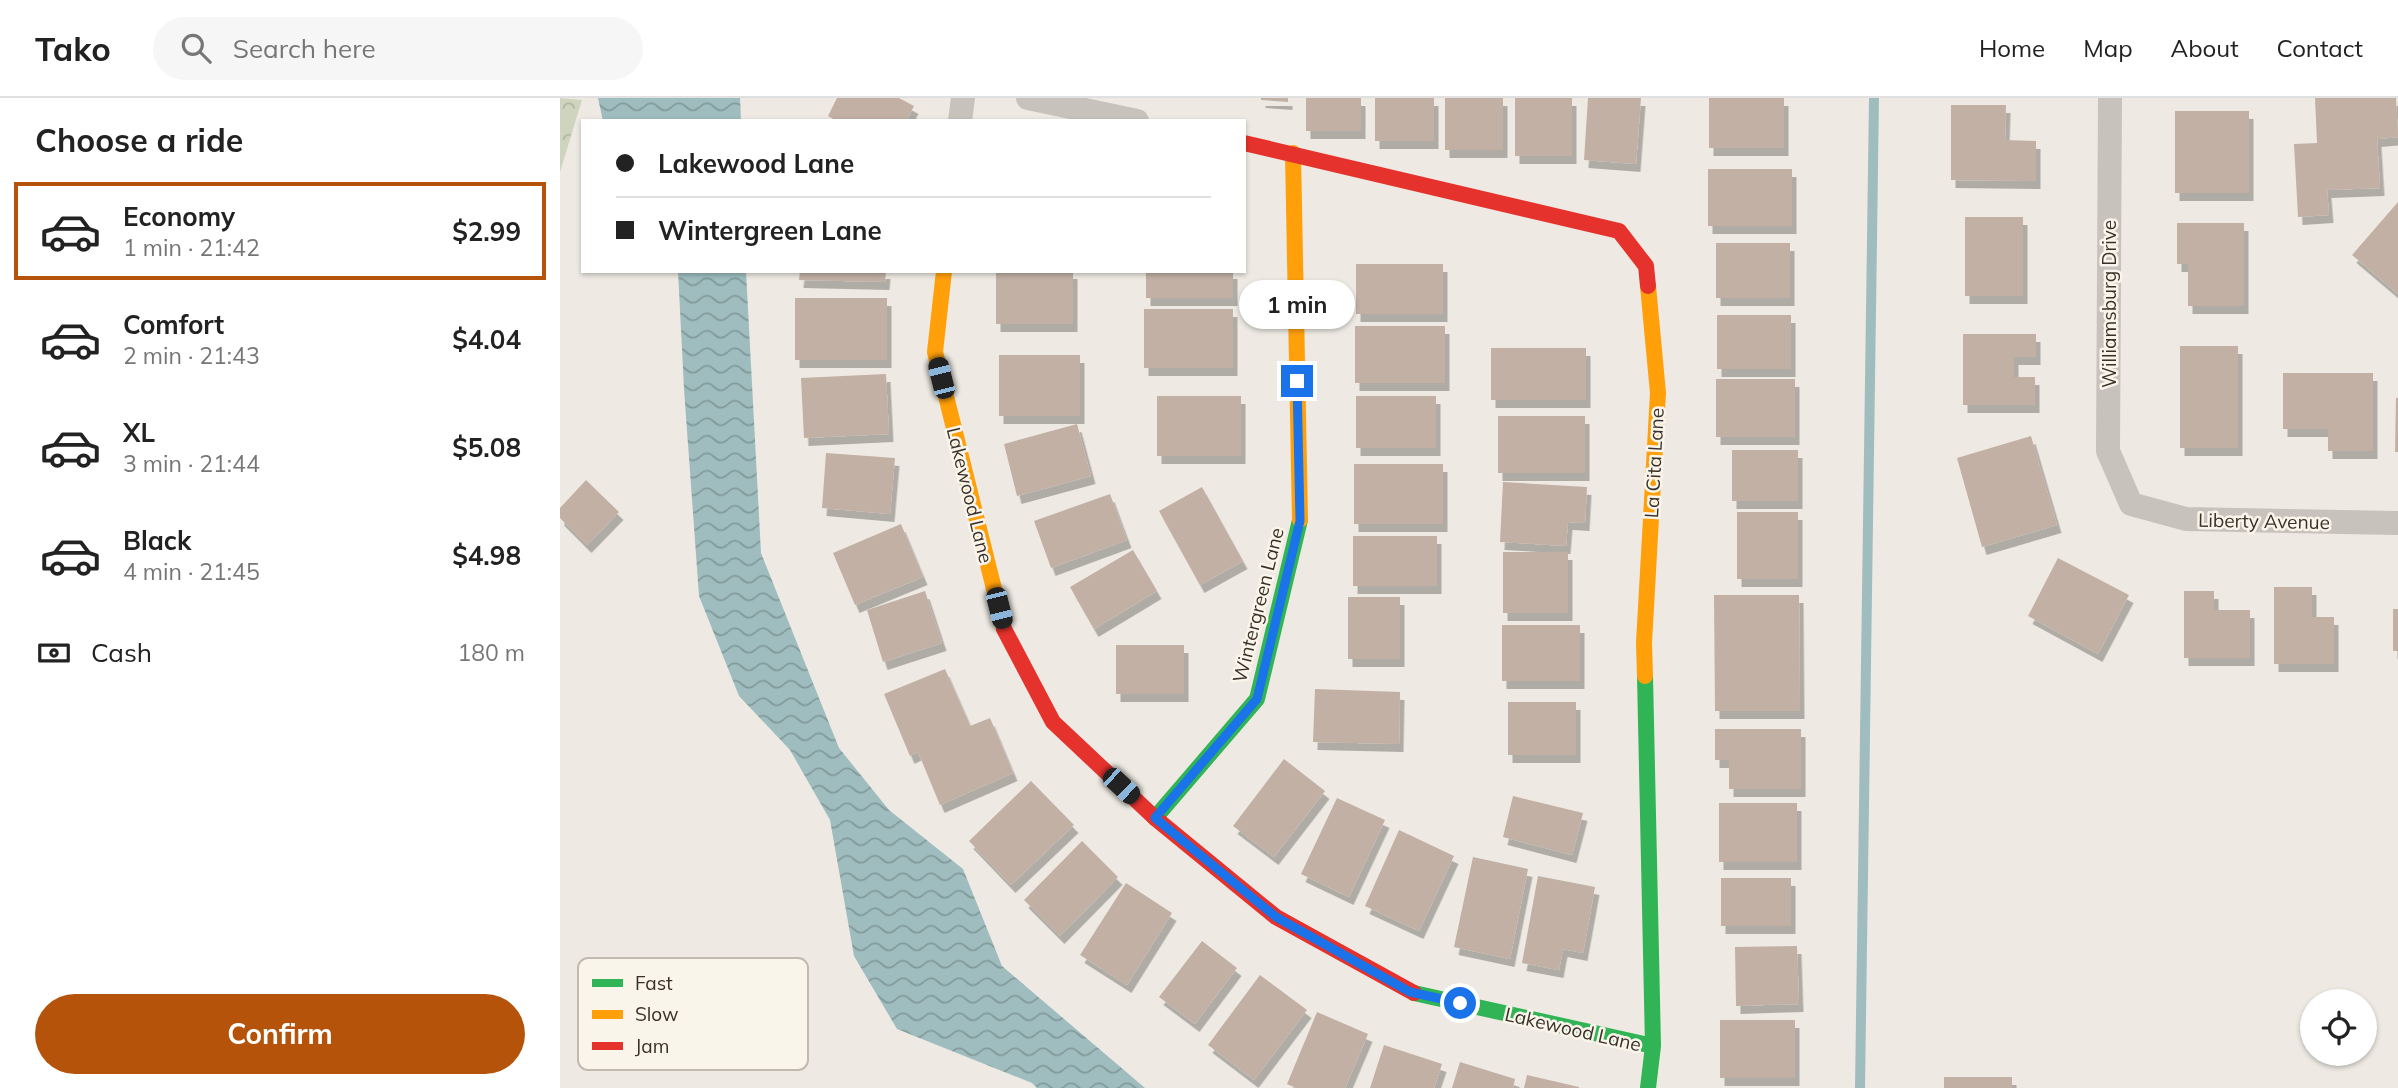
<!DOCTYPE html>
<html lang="en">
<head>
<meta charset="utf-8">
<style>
  body { margin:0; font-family:Mulish,sans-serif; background:#f6f6f6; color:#222; height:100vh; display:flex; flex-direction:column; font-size:26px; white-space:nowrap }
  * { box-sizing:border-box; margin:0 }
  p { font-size:23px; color:#767676 }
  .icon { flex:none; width:38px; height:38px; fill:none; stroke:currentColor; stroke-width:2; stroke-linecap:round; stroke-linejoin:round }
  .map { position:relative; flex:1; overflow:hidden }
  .panel { display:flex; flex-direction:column; background:#fff; width:560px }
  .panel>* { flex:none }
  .guide { position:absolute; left:21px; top:21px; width:665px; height:154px; border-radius:0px; box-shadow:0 2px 5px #0004; display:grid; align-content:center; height:154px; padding:0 35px; background:#fff }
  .buttons { position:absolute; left:1740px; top:891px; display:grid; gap:14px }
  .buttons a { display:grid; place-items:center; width:77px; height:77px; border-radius:50%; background:#fff; box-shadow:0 2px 5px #0004; font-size:35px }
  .end { position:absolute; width:32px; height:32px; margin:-16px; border:9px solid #1a73e8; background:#fff; box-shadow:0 0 0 4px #fff }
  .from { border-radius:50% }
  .bubble { position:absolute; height:49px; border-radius:24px; background:#fff; box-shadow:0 2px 5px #0004; font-size:23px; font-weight:700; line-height:49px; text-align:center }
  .car { position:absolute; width:21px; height:42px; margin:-21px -10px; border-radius:9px; box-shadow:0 0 5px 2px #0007; background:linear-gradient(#222 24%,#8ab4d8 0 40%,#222 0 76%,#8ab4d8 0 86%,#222 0) }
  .guide b { display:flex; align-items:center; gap:24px; height:66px; font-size:26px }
  .guide b+b { border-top:2px solid #e0e0e0 }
  .guide i { width:18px; height:18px; background:#222 }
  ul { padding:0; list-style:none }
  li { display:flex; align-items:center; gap:21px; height:98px; margin:0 14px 10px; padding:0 21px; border:4px solid transparent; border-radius:0px }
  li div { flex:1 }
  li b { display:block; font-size:26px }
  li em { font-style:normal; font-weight:700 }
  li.selected { border-color:#b45309 }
  li>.icon { width:63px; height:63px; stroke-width:1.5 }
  h2 { padding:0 35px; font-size:32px; line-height:84px }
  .pay { display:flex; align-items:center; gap:18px; height:77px; padding:0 35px; font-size:26px }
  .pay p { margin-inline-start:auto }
  .primary-button { display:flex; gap:14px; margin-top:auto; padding:14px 35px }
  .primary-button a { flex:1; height:80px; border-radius:42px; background:#b45309; color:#fff; font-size:28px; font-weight:700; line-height:80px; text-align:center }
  header { display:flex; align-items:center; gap:42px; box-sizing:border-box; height:98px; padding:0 35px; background:#fff; border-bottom:2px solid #e0e0e0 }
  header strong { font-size:33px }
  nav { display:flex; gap:38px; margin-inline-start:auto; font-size:24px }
  .search { width:490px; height:63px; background:#f6f6f6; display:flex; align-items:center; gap:18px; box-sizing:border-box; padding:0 24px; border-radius:38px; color:#767676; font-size:26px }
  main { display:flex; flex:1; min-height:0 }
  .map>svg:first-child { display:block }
</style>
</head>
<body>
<header>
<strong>Tako</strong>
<div class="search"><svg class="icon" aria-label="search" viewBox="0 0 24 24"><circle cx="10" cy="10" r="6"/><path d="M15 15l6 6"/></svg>Search here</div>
<nav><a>Home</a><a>Map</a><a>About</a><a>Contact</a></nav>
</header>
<main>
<section class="panel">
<h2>Choose a ride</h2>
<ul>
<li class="selected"><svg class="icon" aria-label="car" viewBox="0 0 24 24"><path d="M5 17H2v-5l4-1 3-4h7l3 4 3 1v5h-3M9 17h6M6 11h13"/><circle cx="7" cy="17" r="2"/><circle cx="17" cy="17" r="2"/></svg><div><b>Economy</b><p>1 min · 21:42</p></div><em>$2.99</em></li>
<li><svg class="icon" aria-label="car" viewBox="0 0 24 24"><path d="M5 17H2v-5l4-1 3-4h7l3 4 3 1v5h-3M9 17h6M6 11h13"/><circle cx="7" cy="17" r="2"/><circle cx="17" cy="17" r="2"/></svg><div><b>Comfort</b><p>2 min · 21:43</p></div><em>$4.04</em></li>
<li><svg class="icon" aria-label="car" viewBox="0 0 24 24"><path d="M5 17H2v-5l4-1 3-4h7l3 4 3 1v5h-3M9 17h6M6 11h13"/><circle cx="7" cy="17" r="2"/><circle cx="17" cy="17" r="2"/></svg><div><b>XL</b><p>3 min · 21:44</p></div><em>$5.08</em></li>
<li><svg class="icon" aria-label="car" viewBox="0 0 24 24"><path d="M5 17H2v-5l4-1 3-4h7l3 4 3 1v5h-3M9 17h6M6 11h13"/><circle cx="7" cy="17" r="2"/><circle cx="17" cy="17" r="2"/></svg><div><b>Black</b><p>4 min · 21:45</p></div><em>$4.98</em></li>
</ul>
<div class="pay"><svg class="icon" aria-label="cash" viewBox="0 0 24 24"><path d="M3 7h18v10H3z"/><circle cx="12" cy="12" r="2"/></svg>Cash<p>180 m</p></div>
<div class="primary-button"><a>Confirm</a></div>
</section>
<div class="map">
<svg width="1838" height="990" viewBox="0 0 1838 990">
  <defs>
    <pattern id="park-crowns" width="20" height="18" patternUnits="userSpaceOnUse" patternTransform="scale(1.75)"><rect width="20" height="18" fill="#ced4bd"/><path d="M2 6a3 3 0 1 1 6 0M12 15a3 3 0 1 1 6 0" fill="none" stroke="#b2b6a2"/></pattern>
    <pattern id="water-waves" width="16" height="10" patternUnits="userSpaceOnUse" patternTransform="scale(1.75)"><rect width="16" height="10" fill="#9fbdbf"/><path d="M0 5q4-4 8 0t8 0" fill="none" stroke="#839a9b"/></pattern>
    <filter id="shadow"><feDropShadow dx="4.5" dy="8" stdDeviation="0" flood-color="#0004"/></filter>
  </defs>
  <rect width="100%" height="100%" fill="#eeeae3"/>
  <!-- park -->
  <path fill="url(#park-crowns)" d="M0 0 22 2 0 74Z"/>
  <!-- water -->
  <path fill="url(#water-waves)" d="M38 0H180L181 23H43Z
    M118 173H186L201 455 279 650 329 712 403 771 442 868 585 990H477L472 985 337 931 294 858 270 722 230 652 179 598 139 498 124 291Z"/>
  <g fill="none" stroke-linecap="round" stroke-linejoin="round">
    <!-- stream -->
    <path stroke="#9fbdbf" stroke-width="10" d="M1300 990 1314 0"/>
  </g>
  <!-- building -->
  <path fill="#c2b0a5" filter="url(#shadow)" d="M277 0H339L354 8 346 23H277L268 18Z
    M701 0H728V4L701 2Z
    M746 0H801V33H746Z
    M815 0H874V43H815Z
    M885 0H943V52H885Z
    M955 0H1012V58H955Z
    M1028 0H1081L1076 66 1024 62Z
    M1149 0H1224V50H1149Z
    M1755 0H1836L1838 39 1817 41 1820 90 1767 92 1769 117 1738 119 1734 46 1757 45Z
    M1391 7H1446L1445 42 1476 43V83L1391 82Z
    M1615 13H1689V95H1615Z
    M1148 71H1232V128H1148Z
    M1838 104V196L1792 157Z
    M1405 119H1463V198H1405Z
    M1617 125H1684V208H1628V166H1617Z
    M1156 145H1230V200H1156Z
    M796 166H883V216H796Z
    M240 173H326L325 184 239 182Z
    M436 173H513V226H436Z
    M586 173H673V200H586Z
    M235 200H327V262H235Z
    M584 211H673V270H584Z
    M1157 217H1231V271H1157Z
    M795 228H885V285H795Z
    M1403 236H1476V259H1454V279H1475V307H1403Z
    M1620 248H1678V350H1620Z
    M931 250H1026V302H931Z
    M439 257H520V318H439Z
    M1723 275H1813V353H1768V331H1723Z
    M326 276 329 336 244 340 241 280Z
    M1156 281H1235V339H1156Z
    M597 298H681V358H597Z
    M796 298H876V350H796Z
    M1836 300H1838V354H1835Z
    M938 318H1025V375H938Z
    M517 326 531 378 457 398 444 346Z
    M1471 338 1497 427 1422 449 1397 360Z
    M1172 352H1238V403H1172Z
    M266 355 335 360 330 416 262 410Z
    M794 366H883V426H794Z
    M26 382 59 414 27 447 0 420V410Z
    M943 384 1027 389 1025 425 1008 424 1006 448 940 444Z
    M642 389 683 463 640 487 599 413Z
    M550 396 567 442 491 470 474 423Z
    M1177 414H1238V481H1177Z
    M341 426 363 479 295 507 273 455Z
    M793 438H877V488H793Z
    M573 452 597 493 534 531 510 489Z
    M943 454H1008V515H943Z
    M1498 460 1569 497 1538 556 1468 518Z
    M1714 489H1752V519H1774V566H1714Z
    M365 493 382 545 323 564 307 512Z
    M1624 493H1654V512H1690V560H1624Z
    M1154 497H1239L1240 613H1155Z
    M788 499H840V561H788Z
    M1833 511H1838V553H1833Z
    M942 527H1020V583H942Z
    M556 547H624V596H556Z
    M385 571 410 628 430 620 453 675 380 707 358 654 350 658 324 596Z
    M755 591 840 594 839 646 753 644Z
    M948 604H1016V657H948Z
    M1155 631H1241V691H1169V662H1155Z
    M724 661 765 693 714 759 673 728Z
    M471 683 514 727 451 787 409 743Z
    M953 698 1023 715 1012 757 943 739Z
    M777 700 825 722 789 799 741 776Z
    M1159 705H1237V764H1159Z
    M839 732 894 758 859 833 805 808Z
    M522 743 558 779 500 838 464 802Z
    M913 759 968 771 950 861 894 849Z
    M978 778 1035 789 1023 855 1003 851 999 872 962 865Z
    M1161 780H1231V828H1161Z
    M566 785 612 815 567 887 520 857Z
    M642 843 677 870 635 926 599 899Z
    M1237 848 1239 906 1176 908 1175 849Z
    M700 877 747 912 694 982 648 947Z
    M757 914 808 936 785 990H736L727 986Z
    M1160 922H1235V980H1160Z
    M824 947 882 966 874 990H810Z
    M900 964 955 981 953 990H892Z
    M967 977 1019 989V990H964Z
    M1384 979H1452V990H1384Z"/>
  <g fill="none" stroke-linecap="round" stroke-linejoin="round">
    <!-- street -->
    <path stroke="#c7c2bc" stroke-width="24" d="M468 0 577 23
      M1550 0 1548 353 1571 406 1626 421 1838 425
      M400 23 403 0"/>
    <!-- fast -->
    <path stroke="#30b455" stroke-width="16" d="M1085 578 1093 948 1088 990
      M595 720 697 601 740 422
      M854 895 1093 948"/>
    <!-- slow -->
    <path stroke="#ff9f0a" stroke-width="16" d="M733 55 740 422
      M384 173 375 254 444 531
      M1085 578 1084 545 1098 295 1088 188"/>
    <!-- jam -->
    <path stroke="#e5322d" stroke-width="16" d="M684 45 1059 133 1086 168 1088 188
      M444 531 493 624 595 720 716 819 854 895"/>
  </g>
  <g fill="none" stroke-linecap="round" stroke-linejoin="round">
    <!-- route -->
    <path stroke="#1a73e8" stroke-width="9" d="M737 283 740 423 697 601 595 720 716 819 850 894 900 905"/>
  </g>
  <g text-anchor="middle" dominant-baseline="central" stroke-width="5" stroke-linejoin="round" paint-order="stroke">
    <!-- street labels -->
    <g font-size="19" fill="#393029" stroke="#faf5eb">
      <text transform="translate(1549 206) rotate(-90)">Williamsburg Drive</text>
      <text transform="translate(1094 365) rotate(-87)">La Cita Lane</text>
      <text transform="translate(410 397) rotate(76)">Lakewood Lane</text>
      <text transform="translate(1704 423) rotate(1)">Liberty Avenue</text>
      <text transform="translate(698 507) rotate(-76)">Wintergreen Lane</text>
      <text transform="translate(1013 931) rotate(13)">Lakewood Lane</text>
    </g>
  </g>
  <!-- legend -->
  <rect x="18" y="860" width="230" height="112" rx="10" fill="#faf5eb" stroke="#c0bab1" stroke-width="2"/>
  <rect x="32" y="881" width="31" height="8" fill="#30b455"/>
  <rect x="32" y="912" width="31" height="9" fill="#ff9f0a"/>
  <rect x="32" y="944" width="31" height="8" fill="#e5322d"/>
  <g font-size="19" fill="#393029">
    <text x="75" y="892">Fast</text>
    <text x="75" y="923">Slow</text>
    <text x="75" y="955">Jam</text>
  </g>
</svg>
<div class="buttons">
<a><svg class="icon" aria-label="locate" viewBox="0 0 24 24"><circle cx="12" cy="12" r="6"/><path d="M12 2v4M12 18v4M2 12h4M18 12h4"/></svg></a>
</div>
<i class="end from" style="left:900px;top:905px"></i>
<i class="end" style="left:737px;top:283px"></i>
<div class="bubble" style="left:679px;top:182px;width:116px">1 min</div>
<i class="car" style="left:381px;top:280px;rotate:346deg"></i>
<i class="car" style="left:439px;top:510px;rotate:166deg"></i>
<i class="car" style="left:561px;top:688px;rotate:133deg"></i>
<div class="guide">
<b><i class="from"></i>Lakewood Lane</b>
<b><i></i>Wintergreen Lane</b>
</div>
</div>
</main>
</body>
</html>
